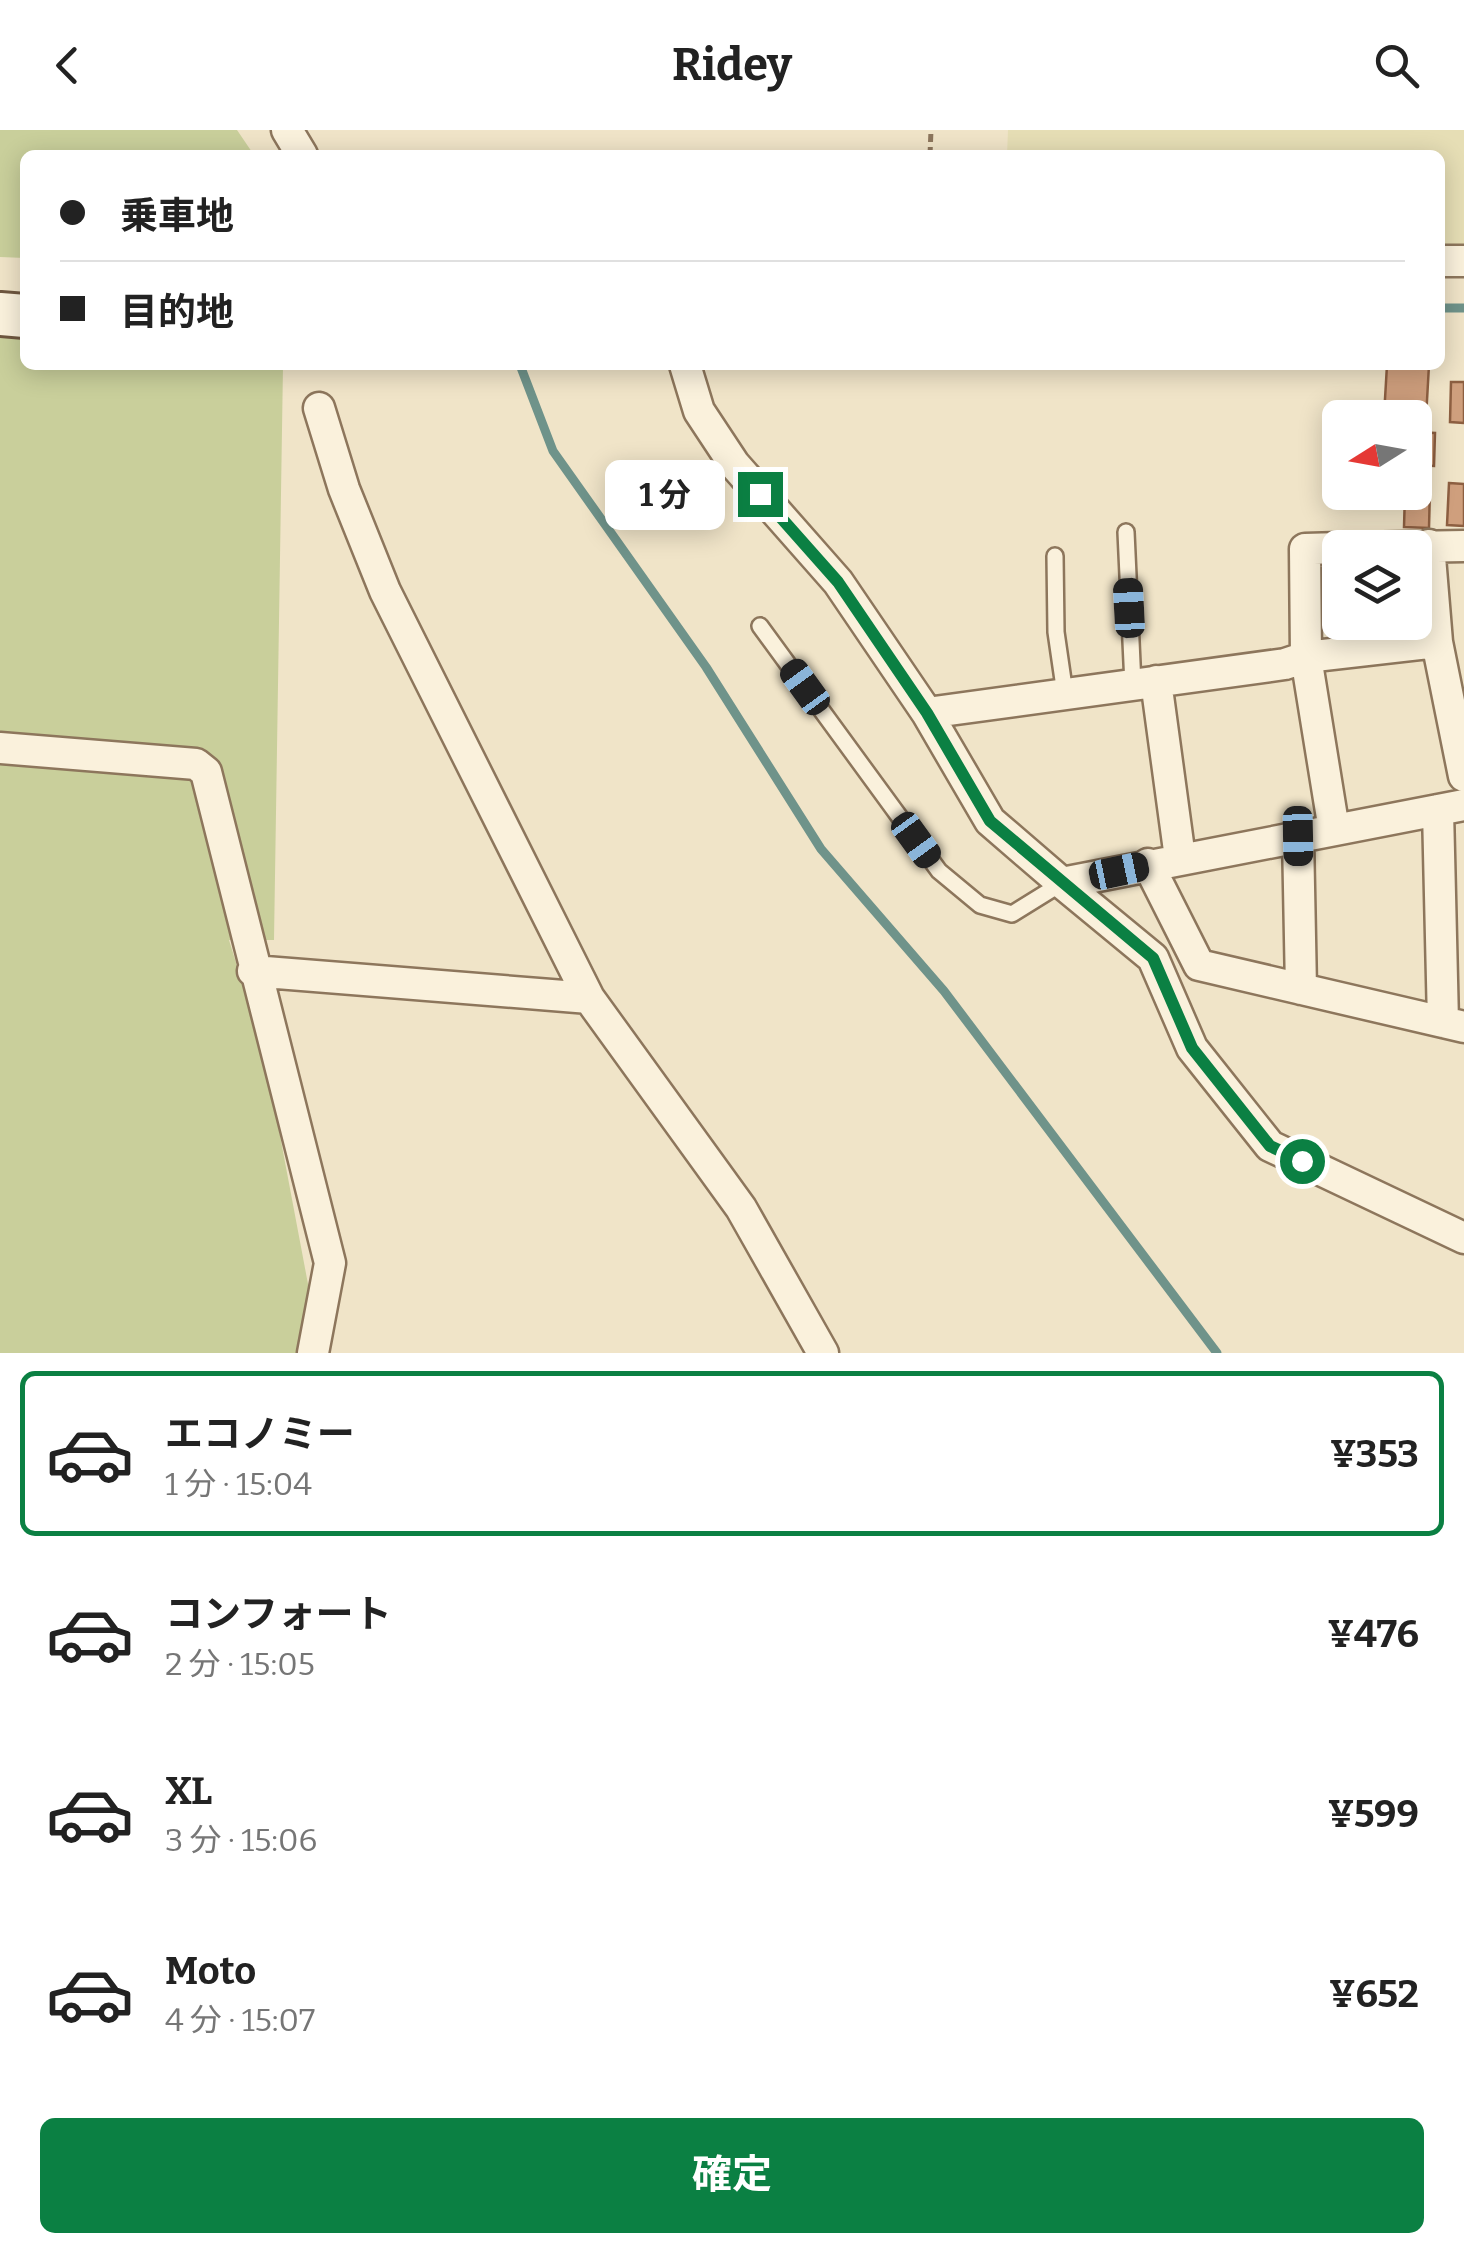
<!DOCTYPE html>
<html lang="ja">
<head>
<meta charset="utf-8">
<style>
  body { margin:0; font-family:Bitter,"Noto Sans JP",serif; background:#f6f6f6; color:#222; height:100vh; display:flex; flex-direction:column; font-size:38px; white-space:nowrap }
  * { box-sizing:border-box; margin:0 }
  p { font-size:32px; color:#767676 }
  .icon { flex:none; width:55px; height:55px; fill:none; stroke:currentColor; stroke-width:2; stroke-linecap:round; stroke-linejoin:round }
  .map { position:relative; height:1223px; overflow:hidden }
  .sheet { display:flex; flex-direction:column; background:#fff; flex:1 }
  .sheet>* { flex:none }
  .top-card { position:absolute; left:20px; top:20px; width:1425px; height:220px; border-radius:15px; box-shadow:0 5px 25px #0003; display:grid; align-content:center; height:220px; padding:0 40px; background:#fff }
  .needle { width:65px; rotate:259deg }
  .controls { position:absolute; left:1322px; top:270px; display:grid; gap:20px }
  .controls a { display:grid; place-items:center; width:110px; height:110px; border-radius:15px; background:#fff; box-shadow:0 5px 25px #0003; font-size:50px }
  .end { position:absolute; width:45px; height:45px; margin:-22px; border:12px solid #0b8043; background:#fff; box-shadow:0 0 0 5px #fff }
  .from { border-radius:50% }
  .bubble { position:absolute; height:70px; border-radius:15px; background:#fff; box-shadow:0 5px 25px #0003; font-size:32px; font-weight:700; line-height:70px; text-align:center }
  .car { position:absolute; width:30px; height:60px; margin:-30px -15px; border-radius:12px; box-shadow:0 0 8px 2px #0007; background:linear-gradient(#222 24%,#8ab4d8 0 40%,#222 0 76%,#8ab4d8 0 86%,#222 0) }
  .top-card b { display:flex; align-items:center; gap:35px; height:95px; font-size:38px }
  .top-card b+b { border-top:2px solid #e0e0e0 }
  .top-card i { width:25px; height:25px; background:#222 }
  ul { padding:18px 0 0; list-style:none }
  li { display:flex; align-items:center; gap:30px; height:165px; margin:0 20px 15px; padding:0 20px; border:5px solid transparent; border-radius:15px }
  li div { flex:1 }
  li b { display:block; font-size:38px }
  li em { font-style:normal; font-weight:700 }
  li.active { border-color:#0b8043 }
  li>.icon { width:90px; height:90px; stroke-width:1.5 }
  .primary-button { display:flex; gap:20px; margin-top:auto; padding:20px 40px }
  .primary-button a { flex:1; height:115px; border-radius:15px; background:#0b8043; color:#fff; font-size:40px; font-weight:700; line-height:115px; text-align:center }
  header { display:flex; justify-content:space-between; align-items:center; height:130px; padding:0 40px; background:#fff; font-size:45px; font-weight:700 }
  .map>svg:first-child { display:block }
</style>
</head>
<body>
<header><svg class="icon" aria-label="back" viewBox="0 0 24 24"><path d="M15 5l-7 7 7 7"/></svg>Ridey<svg class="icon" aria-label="search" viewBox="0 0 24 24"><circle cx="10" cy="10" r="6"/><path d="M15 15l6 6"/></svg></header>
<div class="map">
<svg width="1464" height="1223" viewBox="0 0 1464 1223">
  <rect width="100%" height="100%" fill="#f0e4c8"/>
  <!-- farmland -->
  <path fill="#e6deb5" d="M1008 0H1464V123H1440V25H1007Z"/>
  <!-- green -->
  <path fill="#c9cf9b" d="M0 0H237L254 25H25V128L0 127Z
    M0 200 25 204V235L283 236 274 810H229L265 926 321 1223H0Z"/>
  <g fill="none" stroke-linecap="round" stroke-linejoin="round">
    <!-- stream -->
    <path stroke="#6f938a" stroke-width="9" d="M1440 178H1464
      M520 235 553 321 706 537 821 719 944 861 1217 1223"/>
  </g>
  <!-- building -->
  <path fill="#cf9f7d" stroke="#8d5f41" stroke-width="2.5" d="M1387 235H1429L1426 288 1384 286Z
    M1451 252H1464V293L1450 292Z
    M1415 302 1435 303 1434 336 1415 335Z
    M1449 353 1464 354V396L1447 395Z
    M1415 358H1430L1429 398 1404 397 1405 362H1415Z"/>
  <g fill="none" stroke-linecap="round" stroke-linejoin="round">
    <defs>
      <path id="lane" d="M1126 402 1133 555
        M1055 426 1056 502 1065 564
        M760 496 939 741 980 775 1012 784 1062 753"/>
      <path id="street" d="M287 0 302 25
        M1440 131H1464
        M685 235 699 281 734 334 838 452 927 583 990 691 1062 753 1464 675
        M319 278 344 359 385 461 589 868 741 1078 823 1223
        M1429 415 1437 512 1464 646
        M1356 418 1464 416
        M1156 551 1180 728
        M927 583 1285 534 1306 527 1305 419 1340 418
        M0 618 196 634 206 642 330 1133 313 1223
        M1438 680 1443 892
        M1334 700 1306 527 1437 512
        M1298 706 1301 859
        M1148 734 1199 835 1464 897
        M1062 753 1153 828 1192 918 1270 1016 1464 1108
        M253 841 589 868"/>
      <path id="secondary" d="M0 184 25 186"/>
    </defs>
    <!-- lane casing -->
    <use href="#lane" stroke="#8d765c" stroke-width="20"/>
    <!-- street casing -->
    <use href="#street" stroke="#8d765c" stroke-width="35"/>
    <!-- secondary casing -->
    <use href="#secondary" stroke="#6f573f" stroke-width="48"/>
    <!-- path -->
    <path stroke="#8d765c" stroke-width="5" stroke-dasharray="8 5" stroke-linecap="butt" d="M930 25 931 0"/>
    <!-- lane -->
    <use href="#lane" stroke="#faf1dc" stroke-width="15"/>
    <!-- street -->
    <use href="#street" stroke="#faf1dc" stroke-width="30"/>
    <!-- secondary -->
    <use href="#secondary" stroke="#faf1dc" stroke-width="42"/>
  </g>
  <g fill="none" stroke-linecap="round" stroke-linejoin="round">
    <!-- route -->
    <path stroke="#0b8043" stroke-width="12" d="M760 364 838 452 927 583 990 691 1153 828 1192 918 1270 1016 1302 1031"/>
  </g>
</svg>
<div class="controls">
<a><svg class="needle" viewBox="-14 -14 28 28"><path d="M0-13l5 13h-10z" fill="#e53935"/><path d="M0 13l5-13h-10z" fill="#767676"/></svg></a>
<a><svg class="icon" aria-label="layers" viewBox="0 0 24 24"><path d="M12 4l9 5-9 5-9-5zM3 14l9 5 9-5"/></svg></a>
</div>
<i class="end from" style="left:1302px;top:1031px"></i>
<i class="end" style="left:760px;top:364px"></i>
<div class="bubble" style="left:605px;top:330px;width:120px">1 分</div>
<i class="car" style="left:1129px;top:478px;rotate:357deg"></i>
<i class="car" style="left:805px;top:557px;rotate:324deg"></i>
<i class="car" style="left:1298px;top:706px;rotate:179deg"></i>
<i class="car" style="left:916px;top:710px;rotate:144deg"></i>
<i class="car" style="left:1119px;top:741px;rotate:78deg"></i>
<div class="top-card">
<b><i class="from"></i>乗車地</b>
<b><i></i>目的地</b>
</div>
</div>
<section class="sheet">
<ul>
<li class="active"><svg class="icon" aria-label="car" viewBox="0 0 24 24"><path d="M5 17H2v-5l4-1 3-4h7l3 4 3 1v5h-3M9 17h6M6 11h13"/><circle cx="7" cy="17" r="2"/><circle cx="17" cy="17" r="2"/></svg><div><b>エコノミー</b><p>1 分 · 15:04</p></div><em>¥353</em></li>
<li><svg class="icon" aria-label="car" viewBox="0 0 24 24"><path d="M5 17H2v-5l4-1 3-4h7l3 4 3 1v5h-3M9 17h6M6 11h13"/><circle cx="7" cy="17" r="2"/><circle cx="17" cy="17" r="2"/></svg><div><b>コンフォート</b><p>2 分 · 15:05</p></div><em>¥476</em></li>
<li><svg class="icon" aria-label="car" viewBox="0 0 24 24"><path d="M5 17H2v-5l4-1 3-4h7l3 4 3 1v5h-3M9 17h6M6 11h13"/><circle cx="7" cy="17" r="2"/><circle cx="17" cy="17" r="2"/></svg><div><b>XL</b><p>3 分 · 15:06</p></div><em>¥599</em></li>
<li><svg class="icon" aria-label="car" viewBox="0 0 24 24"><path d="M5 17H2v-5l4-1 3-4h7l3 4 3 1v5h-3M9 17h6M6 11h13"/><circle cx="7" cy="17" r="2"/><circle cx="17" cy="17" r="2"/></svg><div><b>Moto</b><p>4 分 · 15:07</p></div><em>¥652</em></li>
</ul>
<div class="primary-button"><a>確定</a></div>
</section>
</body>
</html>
